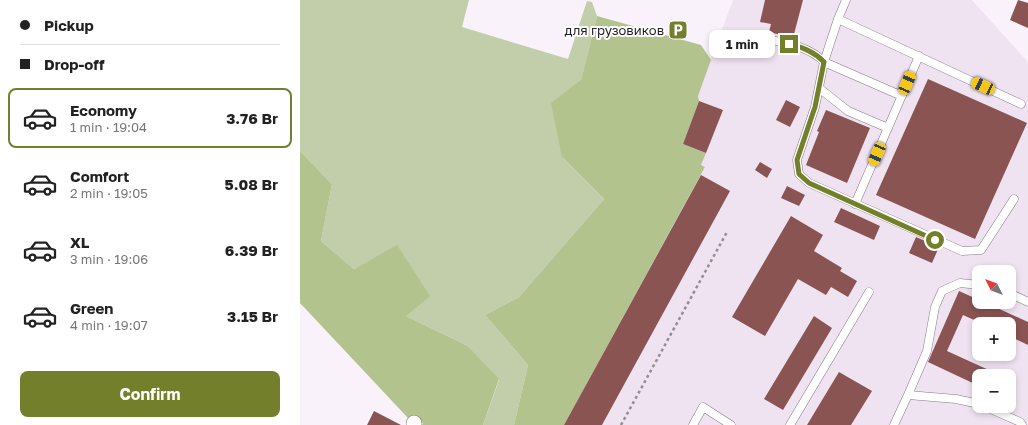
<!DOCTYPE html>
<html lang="en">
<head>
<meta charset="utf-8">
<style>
  body { margin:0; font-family:"Golos Text",sans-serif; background:#f6f6f6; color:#222; height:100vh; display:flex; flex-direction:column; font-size:15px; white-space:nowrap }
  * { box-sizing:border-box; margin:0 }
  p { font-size:13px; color:#767676 }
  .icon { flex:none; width:22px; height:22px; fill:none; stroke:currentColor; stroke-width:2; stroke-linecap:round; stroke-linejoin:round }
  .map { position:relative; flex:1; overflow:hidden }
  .details { display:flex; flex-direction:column; background:#fff; width:300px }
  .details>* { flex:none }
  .guide { display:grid; align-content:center; height:88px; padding:0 20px; background:#fff }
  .needle { width:26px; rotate:312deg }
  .fabs { position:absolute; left:672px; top:265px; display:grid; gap:8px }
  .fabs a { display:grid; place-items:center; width:44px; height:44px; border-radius:8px; background:#fff; box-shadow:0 2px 6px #0003; font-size:20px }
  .end { position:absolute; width:18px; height:18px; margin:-9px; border:5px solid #737f2b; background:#fff; box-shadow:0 0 0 2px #fff }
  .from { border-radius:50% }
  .bubble { position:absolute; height:28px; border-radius:8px; background:#fff; box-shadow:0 2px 6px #0003; font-size:13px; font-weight:700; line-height:28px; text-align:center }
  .car { position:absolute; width:12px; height:24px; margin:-12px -6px; border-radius:5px; box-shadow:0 0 3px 1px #0007; background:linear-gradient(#f5c518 24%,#345 0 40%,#f5c518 0 76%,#345 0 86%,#f5c518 0) }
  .guide b { display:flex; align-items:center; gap:14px; height:38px; font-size:15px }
  .guide b+b { border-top:1px solid #e0e0e0 }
  .guide i { width:10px; height:10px; background:#222 }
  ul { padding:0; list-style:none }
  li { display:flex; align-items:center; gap:12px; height:60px; margin:0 8px 6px; padding:0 12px; border:2px solid transparent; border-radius:8px }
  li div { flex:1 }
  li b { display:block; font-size:15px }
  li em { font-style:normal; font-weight:700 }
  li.selected { border-color:#737f2b }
  li>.icon { width:36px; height:36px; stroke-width:1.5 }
  .cta { display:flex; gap:8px; margin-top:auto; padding:8px 20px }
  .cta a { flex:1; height:46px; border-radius:8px; background:#737f2b; color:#fff; font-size:16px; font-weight:700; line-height:46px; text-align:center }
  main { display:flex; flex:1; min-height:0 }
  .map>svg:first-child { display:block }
</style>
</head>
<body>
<main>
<section class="details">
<div class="guide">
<b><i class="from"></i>Pickup</b>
<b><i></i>Drop-off</b>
</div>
<ul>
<li class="selected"><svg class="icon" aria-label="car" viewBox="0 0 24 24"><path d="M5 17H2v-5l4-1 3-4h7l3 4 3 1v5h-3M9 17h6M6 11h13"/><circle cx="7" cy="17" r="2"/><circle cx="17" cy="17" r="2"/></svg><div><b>Economy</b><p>1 min · 19:04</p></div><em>3.76 Br</em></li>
<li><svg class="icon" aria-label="car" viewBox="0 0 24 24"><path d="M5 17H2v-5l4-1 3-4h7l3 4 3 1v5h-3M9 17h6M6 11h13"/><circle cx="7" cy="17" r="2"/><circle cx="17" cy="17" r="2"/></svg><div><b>Comfort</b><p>2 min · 19:05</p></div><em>5.08 Br</em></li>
<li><svg class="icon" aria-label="car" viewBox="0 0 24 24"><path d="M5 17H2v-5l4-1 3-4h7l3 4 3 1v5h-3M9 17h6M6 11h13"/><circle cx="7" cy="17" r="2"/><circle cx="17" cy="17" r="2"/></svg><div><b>XL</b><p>3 min · 19:06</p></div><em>6.39 Br</em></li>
<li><svg class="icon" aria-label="car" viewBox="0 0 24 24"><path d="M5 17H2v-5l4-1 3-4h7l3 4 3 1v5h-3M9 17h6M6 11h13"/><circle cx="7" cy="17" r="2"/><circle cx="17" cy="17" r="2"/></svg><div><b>Green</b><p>4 min · 19:07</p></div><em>3.15 Br</em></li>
</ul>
<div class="cta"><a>Confirm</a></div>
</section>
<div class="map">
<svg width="728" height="425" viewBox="0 0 728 425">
  <rect width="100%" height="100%" fill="#faf2fa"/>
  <!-- built -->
  <path fill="#f0e3f1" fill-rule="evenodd" d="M433 0H672L728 62V425H264L405 167 401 165 406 153 383 144 399 101 397 96ZM679 272H709V302H679ZM679 324H709V354H679ZM679 376H709V406H679Z"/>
  <!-- green -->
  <path fill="#c2cda9" d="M0 0H169L162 27 268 59 287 1 292 2 297 16 262 157 304 199 219 297 185 315 228 365 214 425H183L199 380 168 346 106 316 97 246 54 269 21 241 32 184 0 151Z"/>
  <!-- forest -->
  <path fill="#b3c38e" d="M297 16 401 45 411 60 398 96 399 101 383 144 406 153 401 165 405 167 264 425H214L228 365 185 315 219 297 304 199 262 157 251 103 281 80Z
    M0 151 32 184 21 241 54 269 97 245 130 296 106 316 168 346 199 379 183 425H122L123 423 108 418 0 303Z"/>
  <!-- building -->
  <path fill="#8a5453" d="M465 0H503L493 38 469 32 471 24 460 22Z
    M718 0 728 3V28L710 20Z
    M628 79 727 123 675 239 576 195Z
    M486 100 500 107 490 127 476 120Z
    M399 101 423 110 406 153 383 144Z
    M526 110 570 128 547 183 506 165 519 132 517 131Z
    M460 162 472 169 467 178 455 170Z
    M401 175 430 191 302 425H264Z
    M487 186 505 195 499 206 481 198Z
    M541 208 580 226 574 240 534 222Z
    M491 216 523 235 514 251 542 268 540 271 557 281 548 297 531 287 526 295 498 279 465 336 432 317Z
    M616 237 639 247 632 263 609 253Z
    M659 291 679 300V302H684L728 322V345L709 336V324H683L663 315 647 351 702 376H679V386L628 362Z
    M514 316 532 328 483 410 464 399Z
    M539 372 572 391 551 425H507Z
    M74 411 101 425H67Z"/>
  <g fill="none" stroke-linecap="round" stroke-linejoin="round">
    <defs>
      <path id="lane" d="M546 0 538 19 721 104
        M538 19 524 62 515 107 497 160 499 174 509 183 662 251 681 250 714 199
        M452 36C476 42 506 43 524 62L602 96
        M519 88 548 111 588 128
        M555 204 619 56
        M709 293 728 302
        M608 395 627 351 635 307 642 291 660 283 679 285
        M684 406 720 422 722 425
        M393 425 403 407 431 425
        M490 425 569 292
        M594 425 608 395 656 399 679 404"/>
      <path id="street" d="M114 425V423"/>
    </defs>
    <!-- lane casing -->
    <use href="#lane" stroke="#827b82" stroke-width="9"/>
    <!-- street casing -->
    <use href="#street" stroke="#827b82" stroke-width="16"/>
    <!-- path -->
    <path stroke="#948e94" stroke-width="2.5" stroke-dasharray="3 3" stroke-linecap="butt" d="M321 425 427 232"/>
    <!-- lane -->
    <use href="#lane" stroke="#fff" stroke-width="8"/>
    <!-- street -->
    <use href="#street" stroke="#fff" stroke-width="15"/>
  </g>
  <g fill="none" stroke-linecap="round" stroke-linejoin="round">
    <!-- route -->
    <path stroke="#737f2b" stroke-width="5" d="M489 44C502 47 515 52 524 62L515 107 497 160 499 174 509 183 635 240"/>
  </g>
  <!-- icons -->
  <defs>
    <symbol id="parking-square" viewBox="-11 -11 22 22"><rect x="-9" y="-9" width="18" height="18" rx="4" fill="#737f2b" stroke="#fff"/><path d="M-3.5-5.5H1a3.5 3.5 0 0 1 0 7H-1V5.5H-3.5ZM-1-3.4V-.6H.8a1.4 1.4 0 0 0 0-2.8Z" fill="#fff"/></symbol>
  </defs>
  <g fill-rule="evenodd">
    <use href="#parking-square" x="367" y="19" width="22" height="22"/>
  </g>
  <g text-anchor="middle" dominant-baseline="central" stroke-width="4" stroke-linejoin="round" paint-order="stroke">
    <!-- poi labels -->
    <g font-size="13" fill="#211e21" stroke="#fff" text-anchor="end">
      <text x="364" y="30">для грузовиков</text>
    </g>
  </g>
</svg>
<div class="fabs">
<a><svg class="needle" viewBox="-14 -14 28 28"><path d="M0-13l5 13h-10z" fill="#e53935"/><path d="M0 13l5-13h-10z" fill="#767676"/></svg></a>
<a>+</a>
<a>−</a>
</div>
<i class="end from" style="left:635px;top:240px"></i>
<i class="end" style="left:489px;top:44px"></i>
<div class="bubble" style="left:409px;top:30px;width:66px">1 min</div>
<i class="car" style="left:607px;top:83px;rotate:23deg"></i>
<i class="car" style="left:683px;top:86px;rotate:295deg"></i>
<i class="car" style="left:577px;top:154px;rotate:203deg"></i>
</div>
</main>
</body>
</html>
